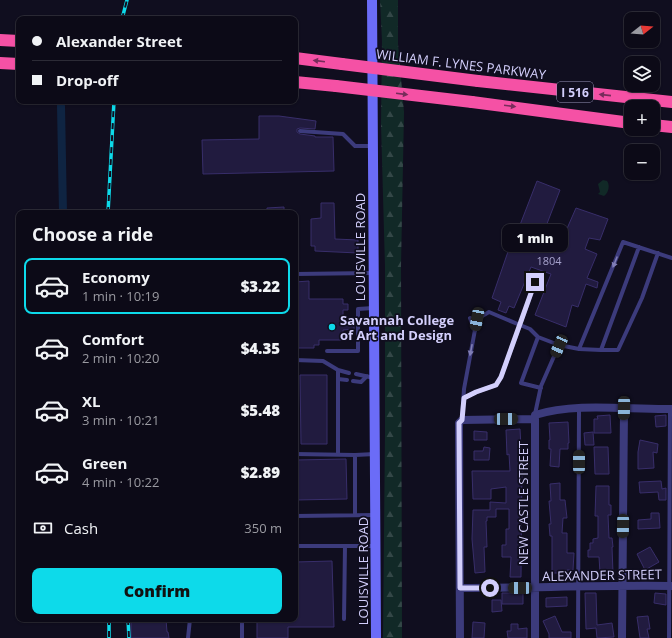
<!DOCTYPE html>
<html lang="en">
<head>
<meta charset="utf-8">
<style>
  body { margin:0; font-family:"Open Sans",sans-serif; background:#1a1824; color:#f1f3f6; height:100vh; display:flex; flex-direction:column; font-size:15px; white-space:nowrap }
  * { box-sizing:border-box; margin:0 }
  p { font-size:13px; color:#9a9aa1 }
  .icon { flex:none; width:22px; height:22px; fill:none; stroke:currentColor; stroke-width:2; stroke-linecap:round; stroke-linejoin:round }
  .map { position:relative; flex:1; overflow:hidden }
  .panel { position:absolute; left:16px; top:210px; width:282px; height:412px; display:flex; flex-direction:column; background:#0c0a17; border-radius:8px; box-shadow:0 1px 3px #0004,0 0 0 1px #2c2b36 }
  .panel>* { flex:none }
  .hud { position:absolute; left:16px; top:16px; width:282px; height:88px; border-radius:8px; box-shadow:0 1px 3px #0004,0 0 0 1px #2c2b36; display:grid; align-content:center; height:88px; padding:0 16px; background:#0c0a17 }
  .needle { width:26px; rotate:73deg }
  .controls { position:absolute; left:624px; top:12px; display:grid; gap:8px }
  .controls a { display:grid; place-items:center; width:36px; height:36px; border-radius:8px; background:#0c0a17; box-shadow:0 1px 3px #0004,0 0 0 1px #2c2b36; font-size:20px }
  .end { position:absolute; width:18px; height:18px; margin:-9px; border:5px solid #d3cffc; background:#111; box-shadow:0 0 0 2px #111 }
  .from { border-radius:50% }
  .bubble { position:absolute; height:28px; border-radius:8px; background:#0c0a17; box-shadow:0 1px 3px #0004,0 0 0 1px #2c2b36; font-size:13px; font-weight:800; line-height:28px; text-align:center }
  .car { position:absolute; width:12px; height:24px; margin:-12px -6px; border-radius:5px; box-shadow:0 0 3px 1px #0007; background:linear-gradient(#222 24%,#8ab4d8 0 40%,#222 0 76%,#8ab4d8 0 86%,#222 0) }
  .hud b { display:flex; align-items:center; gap:14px; height:38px; font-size:15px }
  .hud b+b { border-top:1px solid #2c2b36 }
  .hud i { width:10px; height:10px; background:#f1f3f6 }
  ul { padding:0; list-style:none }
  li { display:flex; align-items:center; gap:12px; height:56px; margin:0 8px 6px; padding:0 8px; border:2px solid transparent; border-radius:8px }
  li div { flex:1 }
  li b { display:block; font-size:15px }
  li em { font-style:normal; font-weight:800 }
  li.active { border-color:#0ddaea }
  li>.icon { width:36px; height:36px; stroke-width:1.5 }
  h2 { padding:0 16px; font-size:18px; line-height:48px }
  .pay { display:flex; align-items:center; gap:10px; height:44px; padding:0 16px; font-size:15px }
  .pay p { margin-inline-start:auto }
  .action { display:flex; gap:8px; margin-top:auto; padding:8px 16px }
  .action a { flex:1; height:46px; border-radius:8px; background:#0ddaea; color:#111; font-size:16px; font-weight:800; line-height:46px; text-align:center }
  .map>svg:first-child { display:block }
</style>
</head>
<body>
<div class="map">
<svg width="672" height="638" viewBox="0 0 672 638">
  <defs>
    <pattern id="forest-firs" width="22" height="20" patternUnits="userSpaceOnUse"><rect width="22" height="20" fill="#112927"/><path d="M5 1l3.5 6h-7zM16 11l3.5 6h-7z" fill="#334747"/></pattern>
  </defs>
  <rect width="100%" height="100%" fill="#100e1f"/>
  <!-- forest -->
  <path fill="url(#forest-firs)" d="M380 0H398V44L404 112 401 266 402 638H383L385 433V266L381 124 382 41Z"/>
  <!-- park -->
  <path fill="#112927" d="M603 180 607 181C610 184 609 193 604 196L598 194 600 192 598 184Z"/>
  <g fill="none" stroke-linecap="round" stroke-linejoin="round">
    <!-- canal -->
    <path stroke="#0f2442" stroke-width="8" d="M61 106 63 213"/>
  </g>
  <!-- building -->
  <path fill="#211b3f" stroke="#382e6a" d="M259 116H279L316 121 315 129 300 128 297 129V132L300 134 315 136V137H333L334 171 203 174 202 140 259 139Z
    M537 181 560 190 543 234 562 240 576 208 608 219 600 240 589 238 585 249 597 254 587 278 598 282 597 288 586 284 578 307 572 305 566 327 535 315 551 274 531 267 514 308 509 306 506 313 498 310 501 302 492 298 511 243H513Z
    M321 203H334L335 239 358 240V253L315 251V246H311V219L321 218Z
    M284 207V213H267V208Z
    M309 281V299H343V304H348V310H343V323H354V329L343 330V340H319V345H314V348H295V282Z
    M300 375H327V444H301Z
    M610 415 611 433H594V419H598L597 416Z
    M666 415V426L656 427 655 416Z
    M568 422 569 443H568V449H560L559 467 550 466 551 449H549V440H550L549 423Z
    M520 429 521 448H519L520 459H522V465L521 577H510L511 557H502V545H506V529H509V509H496V517H487V521H486L487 547H484L485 572 475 573 472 539 473 510H490V502L506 503V487L491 489V499H473L472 471H510L509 454 507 455 506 430Z
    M474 431 487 432V440H474Z
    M593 432 594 445H585L584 433Z
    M640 440 658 444 657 453 653 452 654 468 638 469V452Z
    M484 447 490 448 489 460H474V451H483Z
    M594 447H608L609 474H595Z
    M346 459 347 499 295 500V460Z
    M661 481 662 489 666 488V500H659L658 492 640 493 639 482Z
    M560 483V500H565L567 518H563L562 533H567V553H574L573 570H567V577L558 576V573H552V536H550L549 524H551L549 501H551L550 484Z
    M596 486H609V505H611V515H608L609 538H612L613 547H612L613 573H600L599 557H588V550H590V543H593V539L598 538V516H595Z
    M651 513H659L660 528 638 529V520L651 519Z
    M650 547 659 562 645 570 637 554Z
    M332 561 334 627H288V638H257V619H295V562Z
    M502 593H523V604H502Z
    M585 593H596L597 625 612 623 614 637 597 638 596 628 586 629Z
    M655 593 666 594V605L654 603Z
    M567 597V606L546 607V598Z
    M492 600H501L502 611 492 612Z
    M555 616 562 632H571V638H549V634L543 621Z
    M648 616 650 629H647L649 638H640L637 617Z
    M131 619H166L167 632H168L169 638H131Z
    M473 622 485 623 484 638H472Z
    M511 624H518V629L527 628V638H508L507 631H511Z"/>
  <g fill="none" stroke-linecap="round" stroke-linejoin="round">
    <!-- service -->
    <path stroke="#3c3b7c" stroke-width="4" d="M300 131 343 134 355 146H372
      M194 213 211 212V213
      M639 247 601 350H618L642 298 658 253
      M295 274 373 273
      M535 282 520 325 530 329 538 337
      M470 318 475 331
      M579 349 623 242 672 258
      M327 351H358V309L373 308
      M295 360 323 361 338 370
      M356 374 374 378
      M338 379 347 380
      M353 381 361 382 367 376
      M541 388 521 383 538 337 559 345
      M535 414 541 386 559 345 579 349 601 350
      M462 420 464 389 477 319 489 312 520 325 501 377 496 385 476 392 464 398
      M295 454 355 455V515
      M338 454V370L349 373
      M355 455 375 454
      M295 516 375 515
      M295 546H375
      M242 619V638
      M344 619 345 546
      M188 638 190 619
      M578 638 579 409
      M669 638 670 409"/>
    <!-- minor -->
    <path stroke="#3c3b7c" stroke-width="8" d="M460 588C531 588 601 585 672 586
      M460 638 459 423 462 420 535 419
      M535 638V415C577 402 628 410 672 409
      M622 638 624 408"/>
    <!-- secondary -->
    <path stroke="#6b6cf7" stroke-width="10" d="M372 0 376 638"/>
    <!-- motorway -->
    <path stroke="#f551a5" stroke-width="12" d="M0 40 19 41
      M295 58 342 64
      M0 63 19 64
      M478 81 672 102
      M295 82 336 86
      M472 102 631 123
      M653 125 672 127"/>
    <defs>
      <path id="rail" d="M122 19 127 0
        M108 213 114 101
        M109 619V638
        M128 619 129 638"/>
    </defs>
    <!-- rail casing -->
    <use href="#rail" stroke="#0ddaea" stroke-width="3.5"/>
    <!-- rail -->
    <use href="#rail" stroke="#100e1f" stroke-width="2" stroke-dasharray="6" stroke-linecap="butt"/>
    <!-- motorway-bridge -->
    <path stroke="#f551a5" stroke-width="12" d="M342 64 478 81
      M336 86 472 102"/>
  </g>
  <!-- one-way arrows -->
  <defs><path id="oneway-solid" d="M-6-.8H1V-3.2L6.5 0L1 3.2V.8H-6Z"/></defs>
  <g fill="#772c5b">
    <use href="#oneway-solid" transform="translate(319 61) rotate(-173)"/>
    <use href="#oneway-solid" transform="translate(402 94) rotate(7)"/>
    <use href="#oneway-solid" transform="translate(605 95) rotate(-174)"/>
    <use href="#oneway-solid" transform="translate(510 106) rotate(7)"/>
  </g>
  <g fill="#807eb6">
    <use href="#oneway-solid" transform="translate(615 262) rotate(112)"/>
    <use href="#oneway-solid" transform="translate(471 350) rotate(101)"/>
  </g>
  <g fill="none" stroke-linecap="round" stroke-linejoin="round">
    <!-- route -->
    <path stroke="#d3cffc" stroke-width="5" d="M490 588H460L459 423 462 420 464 398 476 392 496 385 501 377 535 282"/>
  </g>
  <!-- markers -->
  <circle fill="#0ddaea" stroke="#100e1f" stroke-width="1.5" cx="332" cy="327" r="4"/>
  <g text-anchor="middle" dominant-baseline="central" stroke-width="3.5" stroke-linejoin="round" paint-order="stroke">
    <!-- number labels -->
    <g font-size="11" fill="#a6a2cd">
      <text x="549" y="260">1804</text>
    </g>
    <!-- shield labels -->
    <rect fill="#100e1f" stroke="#9895ba" stroke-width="1" x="557" y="82" width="36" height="20" rx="3"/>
    <g font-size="12" font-weight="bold" fill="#d3cffc">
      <text x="575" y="92">I 516</text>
    </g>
    <!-- street labels -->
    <g font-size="13" fill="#d3cffc" stroke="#100e1f">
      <text transform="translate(461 64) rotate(7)">WILLIAM F. LYNES PARKWAY</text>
      <text transform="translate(360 247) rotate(-90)">LOUISVILLE ROAD</text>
      <text transform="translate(523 503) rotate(-90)">NEW CASTLE STREET</text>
      <text transform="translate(363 571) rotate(-90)">LOUISVILLE ROAD</text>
      <text transform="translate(602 575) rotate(-1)">ALEXANDER STREET</text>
    </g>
    <!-- poi labels -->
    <g font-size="13" font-weight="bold" fill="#d3cffc" stroke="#100e1f" text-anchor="start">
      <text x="340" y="320">Savannah College<tspan x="340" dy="15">of Art and Design</tspan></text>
    </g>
  </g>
</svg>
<div class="controls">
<a><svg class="needle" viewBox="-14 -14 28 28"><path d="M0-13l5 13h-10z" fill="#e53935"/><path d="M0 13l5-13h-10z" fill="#9a9aa1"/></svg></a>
<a><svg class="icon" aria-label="layers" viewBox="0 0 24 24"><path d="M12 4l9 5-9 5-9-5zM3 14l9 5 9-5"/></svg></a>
<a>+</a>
<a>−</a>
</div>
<i class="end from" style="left:490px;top:588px"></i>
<i class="end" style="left:535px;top:282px"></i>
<div class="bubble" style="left:502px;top:224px;width:66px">1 min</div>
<i class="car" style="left:477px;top:319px;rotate:191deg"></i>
<i class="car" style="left:559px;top:346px;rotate:204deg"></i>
<i class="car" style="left:624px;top:408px;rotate:181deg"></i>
<i class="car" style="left:506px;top:419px;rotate:89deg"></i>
<i class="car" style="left:579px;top:462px;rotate:0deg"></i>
<i class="car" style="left:623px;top:526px;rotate:181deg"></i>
<i class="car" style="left:520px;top:588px;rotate:270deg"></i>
<div class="hud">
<b><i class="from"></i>Alexander Street</b>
<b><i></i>Drop-off</b>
</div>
<section class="panel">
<h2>Choose a ride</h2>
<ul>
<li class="active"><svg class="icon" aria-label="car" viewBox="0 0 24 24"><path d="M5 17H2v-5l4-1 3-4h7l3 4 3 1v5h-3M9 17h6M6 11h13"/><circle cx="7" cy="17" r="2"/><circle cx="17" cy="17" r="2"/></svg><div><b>Economy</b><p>1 min · 10:19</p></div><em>$3.22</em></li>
<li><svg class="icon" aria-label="car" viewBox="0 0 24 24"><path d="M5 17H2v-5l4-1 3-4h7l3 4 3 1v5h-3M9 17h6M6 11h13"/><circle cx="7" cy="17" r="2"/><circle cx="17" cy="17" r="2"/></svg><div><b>Comfort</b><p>2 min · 10:20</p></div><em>$4.35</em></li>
<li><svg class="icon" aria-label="car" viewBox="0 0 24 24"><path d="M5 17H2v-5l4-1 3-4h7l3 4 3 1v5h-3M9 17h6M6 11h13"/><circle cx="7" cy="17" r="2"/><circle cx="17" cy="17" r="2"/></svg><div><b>XL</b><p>3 min · 10:21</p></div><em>$5.48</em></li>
<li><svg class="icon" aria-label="car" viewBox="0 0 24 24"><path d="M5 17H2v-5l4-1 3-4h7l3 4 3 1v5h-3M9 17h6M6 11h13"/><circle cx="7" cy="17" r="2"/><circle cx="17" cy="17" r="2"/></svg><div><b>Green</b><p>4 min · 10:22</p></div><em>$2.89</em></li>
</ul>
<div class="pay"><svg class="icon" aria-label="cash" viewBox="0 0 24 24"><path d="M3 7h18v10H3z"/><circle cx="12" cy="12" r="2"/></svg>Cash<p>350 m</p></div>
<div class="action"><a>Confirm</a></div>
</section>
</div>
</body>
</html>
